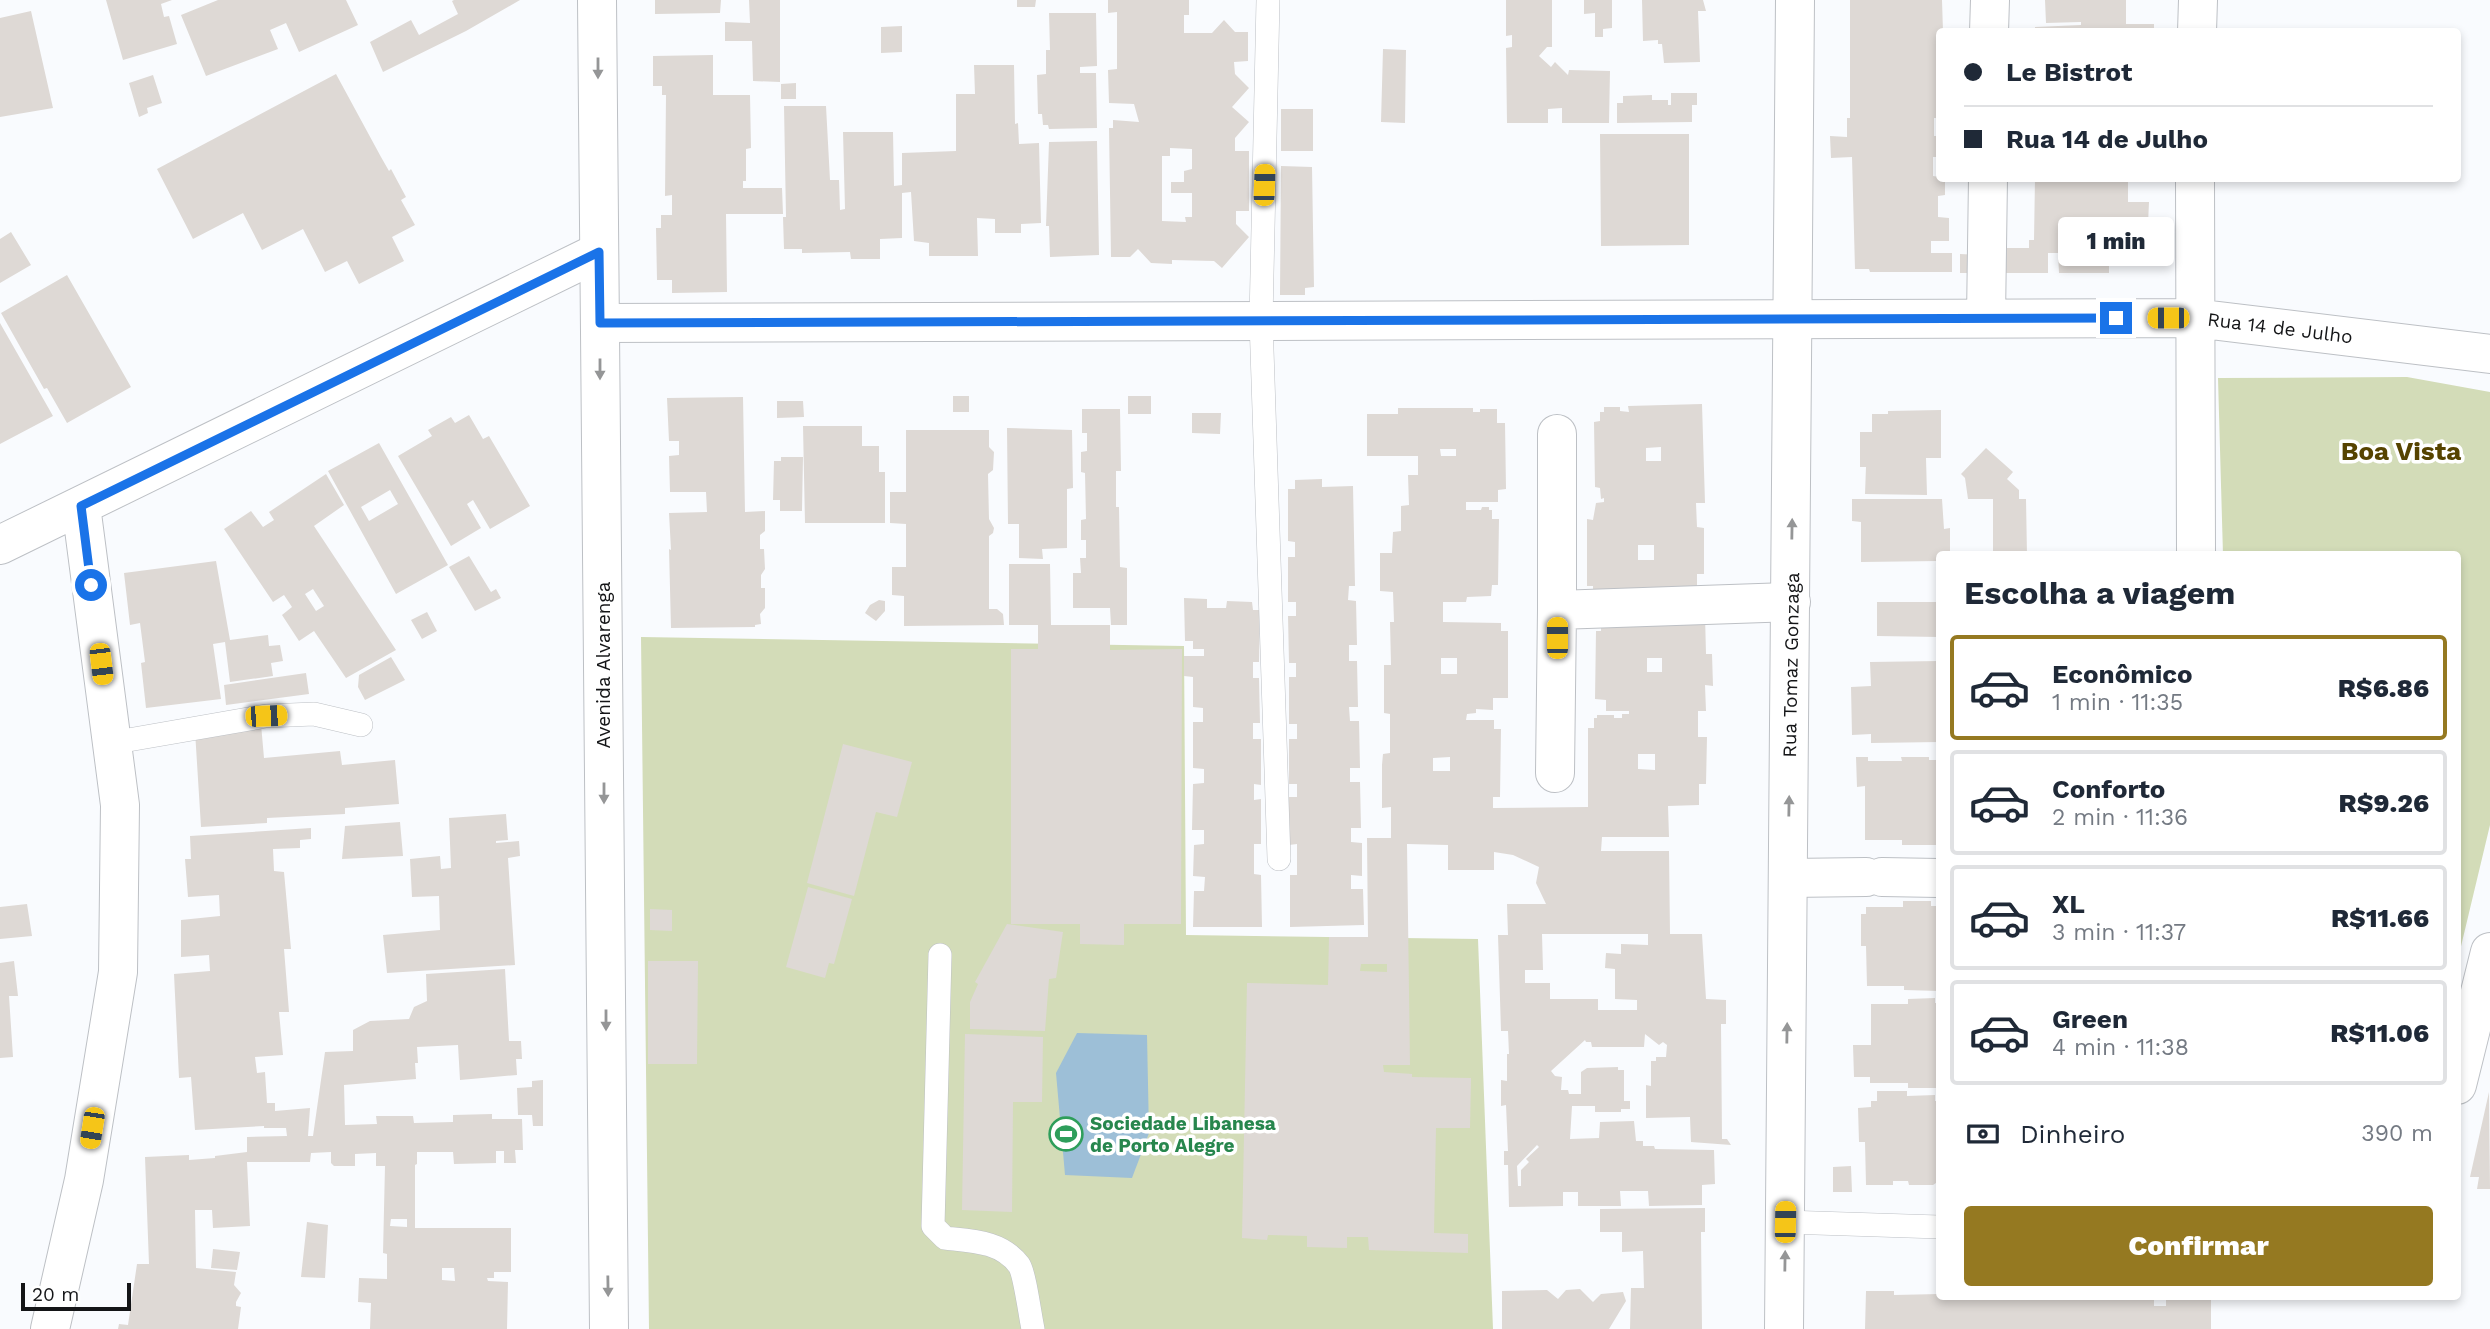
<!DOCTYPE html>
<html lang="pt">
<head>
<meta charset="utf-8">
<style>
  body { margin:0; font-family:"Work Sans",sans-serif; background:#f2f2f3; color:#1f2937; height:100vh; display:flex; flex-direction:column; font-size:26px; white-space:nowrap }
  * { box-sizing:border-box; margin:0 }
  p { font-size:23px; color:#747a83 }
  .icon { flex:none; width:38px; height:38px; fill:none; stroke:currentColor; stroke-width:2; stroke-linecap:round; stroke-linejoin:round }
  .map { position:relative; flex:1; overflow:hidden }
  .panel { position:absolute; left:1936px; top:551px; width:525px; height:749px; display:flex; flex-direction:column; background:#fff; border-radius:7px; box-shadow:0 4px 10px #0003 }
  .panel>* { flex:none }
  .top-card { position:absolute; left:1936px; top:28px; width:525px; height:154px; border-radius:7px; box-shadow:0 4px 10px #0003; display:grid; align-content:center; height:154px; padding:0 28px; background:#fff }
  .scale { position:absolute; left:21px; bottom:18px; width:110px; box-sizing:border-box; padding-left:7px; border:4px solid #141517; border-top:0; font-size:19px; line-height:24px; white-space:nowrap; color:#141517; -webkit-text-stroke:5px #fff; paint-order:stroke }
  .end { position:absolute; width:32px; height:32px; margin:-16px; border:9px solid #1a73e8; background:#fff; box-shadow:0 0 0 4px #fff }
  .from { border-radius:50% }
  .bubble { position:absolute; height:49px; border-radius:7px; background:#fff; box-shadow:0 4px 10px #0003; font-size:23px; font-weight:800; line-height:49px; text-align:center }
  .car { position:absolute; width:21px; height:42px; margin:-21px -10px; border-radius:9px; box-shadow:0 0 5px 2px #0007; background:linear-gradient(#f5c518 24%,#345 0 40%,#f5c518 0 76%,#345 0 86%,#f5c518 0) }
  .top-card b { display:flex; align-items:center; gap:24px; height:66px; font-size:26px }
  .top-card b+b { border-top:2px solid #e0e1e3 }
  .top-card i { width:18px; height:18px; background:#1f2937 }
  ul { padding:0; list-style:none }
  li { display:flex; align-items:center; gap:21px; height:105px; margin:0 14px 10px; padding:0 14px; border:4px solid #e0e1e3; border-radius:7px }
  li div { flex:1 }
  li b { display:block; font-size:26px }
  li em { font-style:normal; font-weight:800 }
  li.active { border-color:#957921 }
  li>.icon { width:63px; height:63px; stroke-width:1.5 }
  h2 { padding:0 28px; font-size:32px; line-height:84px }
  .pay { display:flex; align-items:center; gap:18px; height:77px; padding:0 28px; font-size:26px }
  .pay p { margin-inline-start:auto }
  .cta { display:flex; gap:14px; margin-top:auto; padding:14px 28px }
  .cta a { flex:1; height:80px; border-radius:7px; background:#957921; color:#fff; font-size:28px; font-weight:800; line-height:80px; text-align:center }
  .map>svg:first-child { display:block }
</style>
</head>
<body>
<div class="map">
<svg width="2490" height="1329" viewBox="0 0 2490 1329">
  <rect width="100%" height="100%" fill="#f9fbfe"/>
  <!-- green -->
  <path fill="#d3dcb8" d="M2407 377 2490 392V825L2457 963V555H2223L2218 378Z
    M641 637 1184 646 1186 935 1478 939 1493 1329H649Z"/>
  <!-- water -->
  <path fill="#9dbfd7" d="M1077 1033 1147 1035 1149 1133 1132 1178 1065 1175 1056 1073Z"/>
  <!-- building -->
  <path fill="#ded9d5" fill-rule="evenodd" d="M106 0H172L161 4 164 17 169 16 177 44 123 60Z
    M218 0H346L358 25 299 52 286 23 270 30 278 49 206 76 181 15Z
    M454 0H520L466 31 383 72 370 42 411 20 419 35 458 14 452 1Z
    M655 0H721L720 13 655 14Z
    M749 0H780V82L753 81 752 41H725V22L750 23Z
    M1017 0H1036L1035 7H1017Z
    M1108 0H1189V15H1184V33H1212L1224 20 1235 32H1248V61L1234 62 1235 74 1249 88 1232 107 1249 122 1235 138V151H1249V211H1236V224L1249 237 1222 268 1214 261 1172 260V264L1151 263 1138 249 1130 257H1111L1109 128H1113V120L1139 122 1134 104 1109 103 1108 70 1117 69V12L1108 13ZM1170 148 1192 149V169L1184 171V182H1171V193H1192V217H1185L1186 222 1162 221V156H1170Z
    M1506 0H1552V47H1547L1539 56 1551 67 1555 62 1568 75 1569 70 1610 71 1609 123H1562V108L1548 109V123H1507L1506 48 1512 47V35L1506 36Z
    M1584 0H1612V28L1603 29V37H1595V13L1584 14Z
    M1642 0H1703L1706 11H1698L1700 62 1664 63 1662 44H1658V40L1643 41Z
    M1850 0H1942L1943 32H1939V37H1937V51H1939V118H1934V136H1939V157H1933V176L1945 178V195L1938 196V217L1949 218V241H1931V253H1952V272H1870L1869 269H1855L1852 157 1831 158 1830 136 1847 137V118H1850Z
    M2045 0H2126V24H2154V32H2035V27L2081 25V22L2046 23Z
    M31 11 53 108 0 117V18Z
    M1049 13H1096L1097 66 1080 67V73H1096L1097 128 1049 129 1048 125H1043L1042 114H1038L1037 75 1046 74V50H1050Z
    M902 26V52L881 53V27Z
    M1383 49 1406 50 1405 123 1381 122Z
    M713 55V95H750L751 148 746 149V181H743V188H782L783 214H726L727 292 672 293V280H657L656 228H661V215H672V195L665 196 666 95H662V86H653V56Z
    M974 65H1014L1015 124 1018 123 1019 144 1039 143 1041 223 1021 224V233H995V219L977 218 978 256H929V243L914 241 911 192 902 193V238L880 239V259H851L850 252 802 253V249H784L783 217H786L784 106H826L830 180H839L840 210 845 209 843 132H893L894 186 902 185V153L956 151V94H975Z
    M336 74 381 157 389 171 391 169 406 197 401 200 415 225 392 237 404 261 359 284 347 261 325 272 303 229 262 250 243 213 193 239 157 169Z
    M153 75 162 103 147 108 148 113 139 117 129 83Z
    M796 83V99H781V84Z
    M1671 93H1697V105H1692V122L1617 123V103H1623V96L1652 95V100H1668V105H1671Z
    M1281 109H1313V151H1281Z
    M1600 134H1689V245L1601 246Z
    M1097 141 1099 255 1050 257 1049 226H1046L1049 142Z
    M1281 166 1312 167 1314 287 1305 288V295H1280Z
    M2035 178H2128V202H2149L2148 224 2128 225 2129 238H2123L2124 266H2109V273H2059L2058 253H2048V273H2002L2006 248H2029V240H2034Z
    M11 232 31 265 0 283V239Z
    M1960 254 1980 255V273H1960Z
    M67 275 131 387 67 423 47 388 44 389 1 313Z
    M0 323 53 416 0 444Z
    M953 396H969V412H953Z
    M1128 396H1151V414H1128Z
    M743 397 745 512 765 511V531L760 535V549H764L765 569 761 575V588H765V608L760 614 761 624 755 625V627L671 628 669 549 671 550 669 513 707 512 706 492H670L669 456 679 455V441H669L667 398Z
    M777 401H803L804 417 777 418Z
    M1702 404 1705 503H1696L1697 527 1704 528V574H1697V595H1593V586H1587V519L1593 520 1596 503 1604 502V498L1601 499 1600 488 1595 487 1594 422 1600 421V412H1604V407H1620V411L1629 412 1628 406ZM1661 447V461H1646V448ZM1638 545H1654V560H1638Z
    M1398 408H1473V412H1480V409H1497V423H1505L1506 489 1498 490V502H1466V510H1481L1482 507H1489V510H1492V519H1499L1498 585H1492L1491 596 1467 597 1466 602H1443V622L1501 623V631H1508V698H1493V710L1476 709V713L1467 714 1466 720H1494V729H1501L1500 797H1493V808L1588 807V728H1594V718H1597V715H1614V718H1622V714H1629V711H1606V700L1595 699 1596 631H1601V621L1705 615 1706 654H1712L1713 686 1705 685 1706 711H1698V737H1707L1706 784H1699V805L1668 806 1669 837H1602L1601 851H1669L1670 934H1702L1706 999 1726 1000V1024H1721L1722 1139H1727L1731 1145 1691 1142 1690 1117 1646 1118V1085L1651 1086V1061H1656V1057H1666L1667 1045 1663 1042 1659 1045 1645 1034 1644 1047H1592L1591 1042H1586L1585 1040 1551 1071 1555 1076 1562 1077 1561 1090H1568L1569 1094H1581V1072L1587 1068 1618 1067V1070H1624V1101H1630V1109H1621V1112H1595V1106H1572L1570 1139 1599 1138 1600 1122 1634 1121 1636 1141H1643V1146H1654L1655 1149 1714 1150 1715 1184 1702 1185V1205L1649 1206 1648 1191H1620L1621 1206H1578V1192H1563V1206L1509 1207 1508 1165H1504V1151H1508L1506 1105 1501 1106V1080L1507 1081V1054H1509L1508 1031H1501L1498 935H1508L1507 904H1546L1536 883 1539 867 1513 855 1494 852V870H1448V845L1407 844 1410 1065H1383L1384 1072 1412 1074V1077L1471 1078 1470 1128H1436L1434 1233 1468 1234V1253L1369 1250 1368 1237H1347V1248L1307 1247V1236L1268 1235 1267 1240 1242 1238 1247 983 1328 985 1329 937H1368L1367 838H1391V807L1382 808V765L1383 754 1390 753V714L1384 713V665H1391L1390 622H1394L1393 592 1380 591V553H1392L1393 532 1401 531V506L1409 505 1408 475H1418V456H1367V414H1398ZM1440 449H1456V456H1441ZM1441 658H1457V674H1441ZM1647 658H1662V672H1647ZM1638 754H1655V770L1638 769ZM1450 757V771H1433V758ZM1542 934H1648V945L1621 944V954L1606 953 1605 968 1615 969V999L1637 1000V1010H1598V999H1550V983H1525V970H1543ZM1361 964H1387V972L1360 971ZM1537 1145 1539 1147 1526 1159 1529 1162 1521 1170V1186H1518L1517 1166Z
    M1082 409H1120L1121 471H1116V507H1119L1120 567 1127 568V625H1111L1110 608H1073V573H1081L1080 558H1086V540H1081V520L1086 519 1085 473 1081 472V452L1087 451V433H1082Z
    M1941 410V458H1926L1927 495 1865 494 1866 467H1860V432H1872V414H1888V411Z
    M1192 413H1221L1220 434 1192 433Z
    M469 415 483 439 489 436 530 506 490 529 473 500 467 504 481 528 451 546 398 456 432 436 428 430 451 417 455 423Z
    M803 426H862V446H879V472H885V523H805Z
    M1007 428 1072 430 1073 488 1067 489V548L1042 549 1043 559 1019 558V524H1008Z
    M906 430H989V447L994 452 993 470 988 474 989 519 994 528 993 533 989 536V609H997L1003 614 1004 625 904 626V596L892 595V567H906V524L890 523V492H906Z
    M379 443 448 565 396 594 328 471ZM390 490 398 504 369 521 361 507Z
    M1986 448 2013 472 2007 479 2019 490V499H2026L2027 555H1993V499H1968L1965 478 1961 474Z
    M781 457H803L802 511H780V500H773L774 461H781Z
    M326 474 344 505 314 526 396 650 346 678 314 631 299 641 282 615 292 607 284 595 273 602 224 529 251 511 263 527 274 520 269 512ZM313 589 324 606 316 611 305 594Z
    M1322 479V487L1353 486 1355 586H1349L1348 600 1356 601 1357 645H1349V661H1357L1358 707H1349L1350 721H1359L1360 768H1350V782H1360L1361 828H1351V842L1362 843V876L1351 875V889H1363L1364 925 1290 927V875H1297V844L1289 845V797H1297V784H1289V739H1297V724H1289V677H1296V663H1289L1288 616H1296V602H1288V557H1295V542L1288 541V489H1295V480Z
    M1852 499H1942L1944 529 1950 528V555H1939V561L1861 562V522L1852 521Z
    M469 556 491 592 496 589 501 598 475 611 449 567Z
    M216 561 230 640 268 635 269 646 280 645 283 661 271 663 273 676 230 682 225 642 213 644 221 699 146 708 141 663 145 662 140 623 130 625 124 573Z
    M1009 564H1050L1051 625H1110V650L1182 649 1181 924H1124V945L1080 944V924H1011V649H1038V625H1009Z
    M1184 598 1207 599V608H1226L1227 601 1252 602 1253 610H1260L1259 662H1253V678H1259L1260 723H1253V739H1261V785L1254 784V800L1261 799V844H1254V874L1261 875 1262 927H1193L1194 891H1204L1205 877 1193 876 1194 845 1204 844V830H1192L1193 784 1204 783V769L1193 768V722H1203V708L1193 707V677L1184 676V656H1204V649H1193V641H1185Z
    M879 600 885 601V611L876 621 865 613 870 605Z
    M1877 602H1939V637L1877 636Z
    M427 612 437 631 422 639 411 620Z
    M391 657 405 680 365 700 358 687 359 675Z
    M1939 661V742L1871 743V734L1852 735 1851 687 1871 686 1870 662Z
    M306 673 309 694 226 705 224 685Z
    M261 724 264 758 340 751 342 765 395 760 399 804 345 808V814L267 818V823L201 827 195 731Z
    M843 744 912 762 897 817 876 812 854 896 807 883Z
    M1856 757H1868V761H1902L1901 757H1929V760H1939V845H1902V840H1865V786L1857 787Z
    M506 814 508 840 496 841V843L519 841 520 856 508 858 515 965 387 973 383 935 440 930 439 896 412 897 410 859 440 856 441 869 451 868 449 818Z
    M400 822 403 856 342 859 345 826Z
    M311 828V839L300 840V848L273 849 274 871 284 872 291 949H284L289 1012H279L283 1055 255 1057 257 1073 265 1072 267 1103H275V1111L310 1108 308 1136H313L325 1052 353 1051V1030L370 1021 409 1019 414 1007 427 1001 426 974 505 969 509 1041H521L522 1059H516L517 1075 460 1080 458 1045 417 1047 418 1063H415L416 1079 344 1085 345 1125 377 1124 376 1116H413L414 1123 453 1122V1115L492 1114V1119H522L523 1150H515L516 1163H504V1151H496V1163L454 1164 453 1152H417V1164L415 1165V1228H511V1272H494V1278H487L488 1281 508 1282 507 1329H370L371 1303 358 1302 359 1278 387 1279V1254L383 1253 385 1166H376V1153L355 1154V1166H334L331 1163V1152L311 1153 310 1162H247L250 1226 213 1228 212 1210H195L196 1268 236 1272 234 1285 241 1293 236 1302V1306L241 1307 238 1329H118L119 1324 128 1325 137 1264H149L145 1157 189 1155V1160L215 1158V1156L247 1152V1137L287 1136 286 1128H264V1126L195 1130 191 1077 179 1078 174 974 210 971 209 955 181 957V920L220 916 219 895 188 897 185 859H191L190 836ZM391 1219H407V1227L390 1226ZM442 1268H454L455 1281 442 1280Z
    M808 887 852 899 834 964 829 963 825 978 786 967Z
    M1903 901H1931V906H1939V991L1904 990V986H1867L1866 946H1861V914H1866V907H1903Z
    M27 904 32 936 0 939V907Z
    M650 909 672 910V931L650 930Z
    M1007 924 1063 932 1056 978 1049 979 1045 1031 970 1029V1002L978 984 975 982Z
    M14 961 18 996H9L13 1057 0 1058V963Z
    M648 961H698L697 1064H648Z
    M1935 998V1003H1939V1082H1936V1088H1908V1083H1870V1077H1854L1853 1045H1871V1004H1908V999Z
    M965 1034 1043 1037 1042 1102H1013L1012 1212 962 1210Z
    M543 1080V1126H533L532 1115H518L517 1088 532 1087V1081Z
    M1877 1091H1907V1096L1935 1095V1101H1939V1181L1933 1185H1909L1908 1181H1893V1185H1866L1865 1142H1859L1858 1108 1871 1107V1101H1877Z
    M2489 1092 2490 1189H2477L2479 1177H2470Z
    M1851 1166 1852 1192H1833V1167Z
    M1705 1208V1232H1701L1702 1329H1630L1631 1288H1644L1643 1251 1622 1252V1232H1600V1209Z
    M307 1222 328 1225 325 1278 301 1277Z
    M213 1249 240 1252 237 1270 211 1268Z
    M1580 1289 1593 1302 1601 1294 1623 1292 1626 1301 1609 1329H1502V1291L1547 1290 1558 1299 1566 1290Z
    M1866 1291H1894V1295L1939 1294V1297H2154V1306H2166V1297H2211V1329H1865Z"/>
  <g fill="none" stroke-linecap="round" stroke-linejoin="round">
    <defs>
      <path id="lane" d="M1268 0 1261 320 1279 859
        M111 743 266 716 314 714 361 725
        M940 955 933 1226 945 1238C972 1241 1001 1241 1019 1265 1025 1274 1030 1316 1033 1329
        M1785 1222 1939 1227"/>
      <path id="street" d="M1989 32 1990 0
        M2197 32 2198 0
        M2195 178 2196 555
        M1986 318 1988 178
        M600 323 2194 318 2490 354
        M0 545 599 252
        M1557 610V434
        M1555 773 1557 610 1791 602
        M1882 877 1939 878
        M1789 878 1866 877
        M2457 1085 2490 952
        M50 1329 84 1180 118 972 120 805 81 506"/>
      <path id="secondary" d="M597 0 609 1329
        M1784 1329 1795 0"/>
    </defs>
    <!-- lane casing -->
    <use href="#lane" stroke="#bdc0c5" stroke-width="24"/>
    <!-- street casing -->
    <use href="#street" stroke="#bdc0c5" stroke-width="40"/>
    <!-- secondary casing -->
    <use href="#secondary" stroke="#bdc0c5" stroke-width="40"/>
    <!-- lane -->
    <use href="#lane" stroke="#fff" stroke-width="23"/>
    <!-- street -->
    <use href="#street" stroke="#fff" stroke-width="38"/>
    <!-- secondary -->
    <use href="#secondary" stroke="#fff" stroke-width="38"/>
  </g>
  <!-- one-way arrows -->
  <defs><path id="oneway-solid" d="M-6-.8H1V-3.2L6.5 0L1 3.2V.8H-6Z" transform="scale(1.75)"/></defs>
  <g fill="#959697">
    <use href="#oneway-solid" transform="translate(598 68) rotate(90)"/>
    <use href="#oneway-solid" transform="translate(600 369) rotate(90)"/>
    <use href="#oneway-solid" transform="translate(1792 529) rotate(-89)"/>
    <use href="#oneway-solid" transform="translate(604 793) rotate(90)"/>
    <use href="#oneway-solid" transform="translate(1789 806) rotate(-89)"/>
    <use href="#oneway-solid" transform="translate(606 1020) rotate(90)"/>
    <use href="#oneway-solid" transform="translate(1787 1033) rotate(-89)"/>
    <use href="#oneway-solid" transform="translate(1785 1261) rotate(-89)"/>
    <use href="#oneway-solid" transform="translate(608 1286) rotate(89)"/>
  </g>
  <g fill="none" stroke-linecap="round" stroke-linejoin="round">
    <!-- route -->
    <path stroke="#1a73e8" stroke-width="9" d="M91 585 81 506 599 252 600 323 2116 318"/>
  </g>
  <!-- icons -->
  <defs>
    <symbol id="stadium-ring" viewBox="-11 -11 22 22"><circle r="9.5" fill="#fff" stroke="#2e9e5b" stroke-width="1.5"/><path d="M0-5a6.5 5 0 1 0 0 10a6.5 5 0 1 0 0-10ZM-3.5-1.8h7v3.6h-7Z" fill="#2e9e5b"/></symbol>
  </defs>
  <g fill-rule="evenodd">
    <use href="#stadium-ring" x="1047" y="1115" width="38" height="38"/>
  </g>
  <g text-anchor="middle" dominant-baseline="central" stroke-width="7" stroke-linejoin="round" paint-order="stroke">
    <!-- street labels -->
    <g font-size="19" fill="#141517" stroke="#fff">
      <text transform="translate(2280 328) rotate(7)">Rua 14 de Julho</text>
      <text transform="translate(603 665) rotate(-90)">Avenida Alvarenga</text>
      <text transform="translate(1791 665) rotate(-89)">Rua Tomaz Gonzaga</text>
    </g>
    <!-- leisure labels -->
    <g font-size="19" font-weight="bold" fill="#27864d" stroke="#fff" text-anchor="start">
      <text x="1090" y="1123">Sociedade Libanesa<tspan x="1090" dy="22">de Porto Alegre</tspan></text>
    </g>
    <!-- district labels -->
    <g font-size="26" font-weight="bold" fill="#564300" stroke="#fff">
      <text x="2401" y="451">Boa Vista</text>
    </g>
  </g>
</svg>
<div class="scale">20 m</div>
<i class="end from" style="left:91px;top:585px"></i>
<i class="end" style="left:2116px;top:318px"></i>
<div class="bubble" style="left:2058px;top:217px;width:116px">1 min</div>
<i class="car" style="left:1264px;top:185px;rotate:2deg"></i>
<i class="car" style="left:2168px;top:318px;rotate:270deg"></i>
<i class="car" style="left:1557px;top:638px;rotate:0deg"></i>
<i class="car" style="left:101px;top:664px;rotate:173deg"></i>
<i class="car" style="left:266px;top:716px;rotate:88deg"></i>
<i class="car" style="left:92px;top:1128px;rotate:189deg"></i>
<i class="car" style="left:1785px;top:1222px;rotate:1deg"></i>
<div class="top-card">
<b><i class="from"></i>Le Bistrot</b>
<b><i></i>Rua 14 de Julho</b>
</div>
<section class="panel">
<h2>Escolha a viagem</h2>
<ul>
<li class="active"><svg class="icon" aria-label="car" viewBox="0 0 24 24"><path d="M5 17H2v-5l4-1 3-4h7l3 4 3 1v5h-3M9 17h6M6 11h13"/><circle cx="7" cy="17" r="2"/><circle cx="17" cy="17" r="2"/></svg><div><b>Econômico</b><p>1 min · 11:35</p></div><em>R$6.86</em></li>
<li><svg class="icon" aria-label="car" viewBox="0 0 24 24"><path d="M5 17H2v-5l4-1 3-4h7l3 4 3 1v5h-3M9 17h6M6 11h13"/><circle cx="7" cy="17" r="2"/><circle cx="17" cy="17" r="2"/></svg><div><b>Conforto</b><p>2 min · 11:36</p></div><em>R$9.26</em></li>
<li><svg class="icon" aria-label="car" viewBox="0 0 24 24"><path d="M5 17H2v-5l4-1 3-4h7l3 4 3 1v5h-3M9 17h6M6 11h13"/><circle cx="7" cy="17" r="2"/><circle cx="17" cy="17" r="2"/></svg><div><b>XL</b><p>3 min · 11:37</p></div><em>R$11.66</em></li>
<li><svg class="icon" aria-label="car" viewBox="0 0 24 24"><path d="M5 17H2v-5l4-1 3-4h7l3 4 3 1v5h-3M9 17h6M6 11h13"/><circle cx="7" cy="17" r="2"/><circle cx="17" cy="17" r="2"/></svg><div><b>Green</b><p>4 min · 11:38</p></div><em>R$11.06</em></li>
</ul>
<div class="pay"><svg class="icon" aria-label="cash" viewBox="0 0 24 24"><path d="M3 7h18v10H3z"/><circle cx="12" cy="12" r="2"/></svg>Dinheiro<p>390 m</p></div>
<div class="cta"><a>Confirmar</a></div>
</section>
</div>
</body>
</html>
